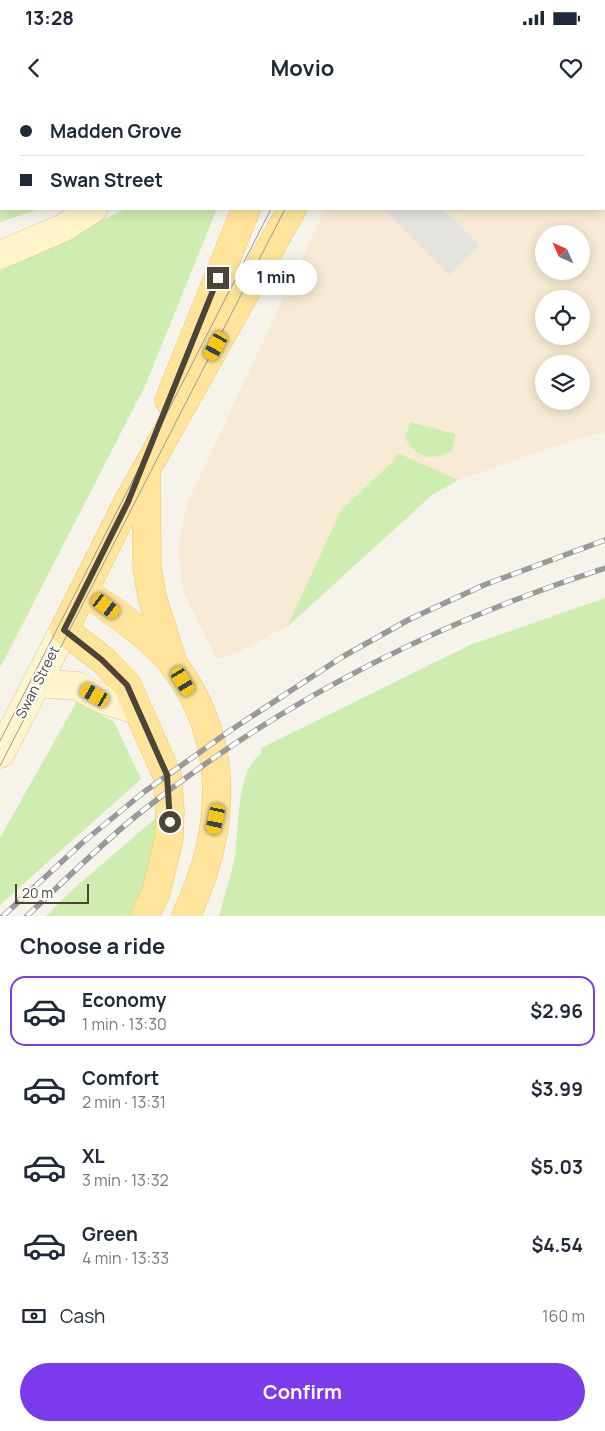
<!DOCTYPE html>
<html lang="en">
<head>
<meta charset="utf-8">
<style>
  body { margin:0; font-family:Manrope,sans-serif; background:#f6f6f7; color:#1f2937; height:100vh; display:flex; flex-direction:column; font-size:19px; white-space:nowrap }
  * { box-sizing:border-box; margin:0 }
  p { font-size:16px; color:#747a83 }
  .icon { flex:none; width:28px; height:28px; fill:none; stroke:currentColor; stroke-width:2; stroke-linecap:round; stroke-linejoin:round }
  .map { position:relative; height:816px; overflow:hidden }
  .details { display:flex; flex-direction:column; background:#fff; flex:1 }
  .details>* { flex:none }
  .top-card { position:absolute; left:0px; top:0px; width:605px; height:110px; box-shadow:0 2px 12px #0003; display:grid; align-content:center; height:110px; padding:0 20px; background:#fff }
  .needle { width:32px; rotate:315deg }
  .fabs { position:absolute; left:535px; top:125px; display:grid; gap:10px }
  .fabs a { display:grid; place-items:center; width:55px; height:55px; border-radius:50%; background:#fff; box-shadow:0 2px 12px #0003; font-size:25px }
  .scale { position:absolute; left:15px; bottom:12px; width:74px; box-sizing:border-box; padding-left:5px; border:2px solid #4b4437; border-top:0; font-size:14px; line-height:18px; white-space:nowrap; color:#4b4437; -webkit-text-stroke:4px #fff; paint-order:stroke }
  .end { position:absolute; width:22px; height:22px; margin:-11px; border:6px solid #4b4437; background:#fff; box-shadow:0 0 0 2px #fff }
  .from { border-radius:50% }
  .bubble { position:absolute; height:35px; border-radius:18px; background:#fff; box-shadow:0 2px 12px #0003; font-size:16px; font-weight:700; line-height:35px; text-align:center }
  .car { position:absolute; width:15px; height:30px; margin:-15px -8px; border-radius:6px; box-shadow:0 0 4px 1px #0007; background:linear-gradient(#f5c518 24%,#345 0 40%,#f5c518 0 76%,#345 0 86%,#f5c518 0) }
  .top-card b { display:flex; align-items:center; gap:18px; height:48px; font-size:19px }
  .top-card b+b { border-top:1px solid #e0e1e3 }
  .top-card i { width:12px; height:12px; background:#1f2937 }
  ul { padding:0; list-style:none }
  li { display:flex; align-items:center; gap:15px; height:70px; margin:0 10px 8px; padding:0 10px; border:2px solid transparent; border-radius:15px }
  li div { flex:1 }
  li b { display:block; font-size:19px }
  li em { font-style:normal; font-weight:700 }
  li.on { border-color:#7c3aed }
  li>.icon { width:45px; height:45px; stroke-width:1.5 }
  h2 { padding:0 20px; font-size:22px; line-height:60px }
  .pay { display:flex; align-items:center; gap:12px; height:55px; padding:0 20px; font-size:19px }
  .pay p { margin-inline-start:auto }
  .primary-button { display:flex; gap:10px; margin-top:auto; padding:10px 20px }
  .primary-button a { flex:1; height:58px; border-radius:30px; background:#7c3aed; color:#fff; font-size:20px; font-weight:700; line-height:58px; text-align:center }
  .status { display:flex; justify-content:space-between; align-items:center; height:35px; padding:0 25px; background:#fff; direction:ltr }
  .status svg { height:14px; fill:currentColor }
  header { display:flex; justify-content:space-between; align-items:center; height:65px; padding:0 20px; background:#fff; font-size:22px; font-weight:700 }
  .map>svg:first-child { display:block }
</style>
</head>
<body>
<div class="status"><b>13:28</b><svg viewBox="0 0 49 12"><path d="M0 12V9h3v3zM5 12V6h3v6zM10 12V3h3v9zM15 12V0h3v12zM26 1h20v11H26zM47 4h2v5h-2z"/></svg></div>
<header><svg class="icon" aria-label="back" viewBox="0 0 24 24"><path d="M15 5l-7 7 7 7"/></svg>Movio<svg class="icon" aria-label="heart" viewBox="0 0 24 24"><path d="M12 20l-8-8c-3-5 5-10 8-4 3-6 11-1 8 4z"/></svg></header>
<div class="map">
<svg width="605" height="816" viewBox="0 0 605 816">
  <rect width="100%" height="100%" fill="#f6f3eb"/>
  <!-- commercial -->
  <path fill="#f8ebd5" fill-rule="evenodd" d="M379 0H605V333L580 338 458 380 432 395 287 527 238 552 217 559 183 491 178 447 187 404 325 109H604V1ZM544 134H581V171H544ZM544 199H581V236H544ZM544 264H581V301H544Z"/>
  <!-- green -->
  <path fill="#d0edb1" d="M1 24V109H39L0 122Z
    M125 109 131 111 134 109H217L145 286 0 568V171Z
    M410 322 456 334 452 351C432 362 416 358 405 338Z
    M398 353 458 380 432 395 287 527 341 410 393 361Z
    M605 498V816H219C224 796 231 776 235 756 239 729 236 670 261 654V648L470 545Z
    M77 601 114 622 141 679 0 805V738Z
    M158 716 159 727 138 808 132 816H46L70 792Z"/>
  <!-- parking -->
  <path fill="#e5e3df" d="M383 109H443L480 145 450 175Z"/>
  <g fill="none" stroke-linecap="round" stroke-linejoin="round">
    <defs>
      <path id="secondary" d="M214 1V0
        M0 155 63 128 93 109
        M36 583 77 586 104 600 138 610
        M0 654 64 530"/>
      <path id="primary" d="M293 1V0
        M353 1 354 0
        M169 301 246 109
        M146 372 147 468 152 497 172 560
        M83 493 88 494C115 512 154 539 173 564 232 641 226 732 186 816
        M145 816 156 792 169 738 170 709 167 675 127 585 103 560 64 530 128 402 292 109"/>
    </defs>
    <!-- secondary casing -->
    <use href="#secondary" stroke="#d9c998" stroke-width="29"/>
    <!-- primary casing -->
    <use href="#primary" stroke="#ecc762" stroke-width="29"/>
    <!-- secondary -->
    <use href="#secondary" stroke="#fff4cc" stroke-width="28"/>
    <!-- primary -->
    <use href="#primary" stroke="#ffe59b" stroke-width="28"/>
    <!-- tram -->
    <path stroke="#999" stroke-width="1" d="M326 1 327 0
      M340 1 341 0
      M0 641 271 109
      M0 666 285 109"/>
    <defs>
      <path id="rail" d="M3 816 82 743 144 692 231 630 342 557 410 519 484 485 605 440
        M27 816C63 782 98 747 136 716 275 604 435 523 605 468"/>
    </defs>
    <!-- rail casing -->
    <use href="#rail" stroke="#999" stroke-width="5.5"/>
    <!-- rail -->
    <use href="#rail" stroke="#fff" stroke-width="4" stroke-dasharray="11" stroke-linecap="butt"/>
  </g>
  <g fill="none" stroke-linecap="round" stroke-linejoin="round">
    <!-- route -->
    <path stroke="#4b4437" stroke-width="6" d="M170 722 167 675 127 585 102 560 64 530 128 402 218 178"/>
  </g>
  <g text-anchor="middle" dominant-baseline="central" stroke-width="4" stroke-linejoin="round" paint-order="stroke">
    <!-- street labels -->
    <g font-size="14" fill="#4b4437" stroke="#fff">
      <text transform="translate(37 582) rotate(-63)">Swan Street</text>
    </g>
  </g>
</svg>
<div class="fabs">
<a><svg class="needle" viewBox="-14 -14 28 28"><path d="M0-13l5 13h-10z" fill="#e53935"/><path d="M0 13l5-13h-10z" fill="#747a83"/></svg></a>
<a><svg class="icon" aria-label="locate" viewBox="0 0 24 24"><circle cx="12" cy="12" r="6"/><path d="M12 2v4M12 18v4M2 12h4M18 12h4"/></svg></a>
<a><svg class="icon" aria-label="layers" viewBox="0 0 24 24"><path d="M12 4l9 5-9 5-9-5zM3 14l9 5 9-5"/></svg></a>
</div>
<div class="scale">20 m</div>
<i class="end from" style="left:170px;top:722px"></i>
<i class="end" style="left:218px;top:178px"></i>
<div class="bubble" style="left:235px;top:160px;width:82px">1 min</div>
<i class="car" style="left:216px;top:246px;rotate:209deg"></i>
<i class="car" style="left:106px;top:506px;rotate:127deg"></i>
<i class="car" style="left:183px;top:581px;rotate:149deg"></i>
<i class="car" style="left:95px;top:595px;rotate:300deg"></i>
<i class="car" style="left:216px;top:719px;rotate:192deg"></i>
<div class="top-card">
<b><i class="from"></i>Madden Grove</b>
<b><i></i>Swan Street</b>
</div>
</div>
<section class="details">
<h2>Choose a ride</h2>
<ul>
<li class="on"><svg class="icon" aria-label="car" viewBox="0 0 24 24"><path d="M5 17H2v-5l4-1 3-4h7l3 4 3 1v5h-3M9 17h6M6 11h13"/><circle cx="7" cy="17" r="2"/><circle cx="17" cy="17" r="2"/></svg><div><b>Economy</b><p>1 min · 13:30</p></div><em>$2.96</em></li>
<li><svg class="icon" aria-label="car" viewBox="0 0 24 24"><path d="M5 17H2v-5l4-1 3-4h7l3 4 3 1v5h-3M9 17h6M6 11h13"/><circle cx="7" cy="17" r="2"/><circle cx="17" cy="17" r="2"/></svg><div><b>Comfort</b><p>2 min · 13:31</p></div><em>$3.99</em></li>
<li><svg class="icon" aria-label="car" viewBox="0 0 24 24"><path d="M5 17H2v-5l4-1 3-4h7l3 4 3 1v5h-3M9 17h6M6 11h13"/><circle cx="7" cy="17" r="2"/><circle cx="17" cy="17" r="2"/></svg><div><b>XL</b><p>3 min · 13:32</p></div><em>$5.03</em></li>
<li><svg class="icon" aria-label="car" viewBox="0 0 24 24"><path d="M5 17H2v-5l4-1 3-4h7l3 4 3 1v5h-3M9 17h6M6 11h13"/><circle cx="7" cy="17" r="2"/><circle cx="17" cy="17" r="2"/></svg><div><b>Green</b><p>4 min · 13:33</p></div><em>$4.54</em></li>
</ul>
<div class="pay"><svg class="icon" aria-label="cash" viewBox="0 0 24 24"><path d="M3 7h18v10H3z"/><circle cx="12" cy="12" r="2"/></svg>Cash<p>160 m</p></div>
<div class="primary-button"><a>Confirm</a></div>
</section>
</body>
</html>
